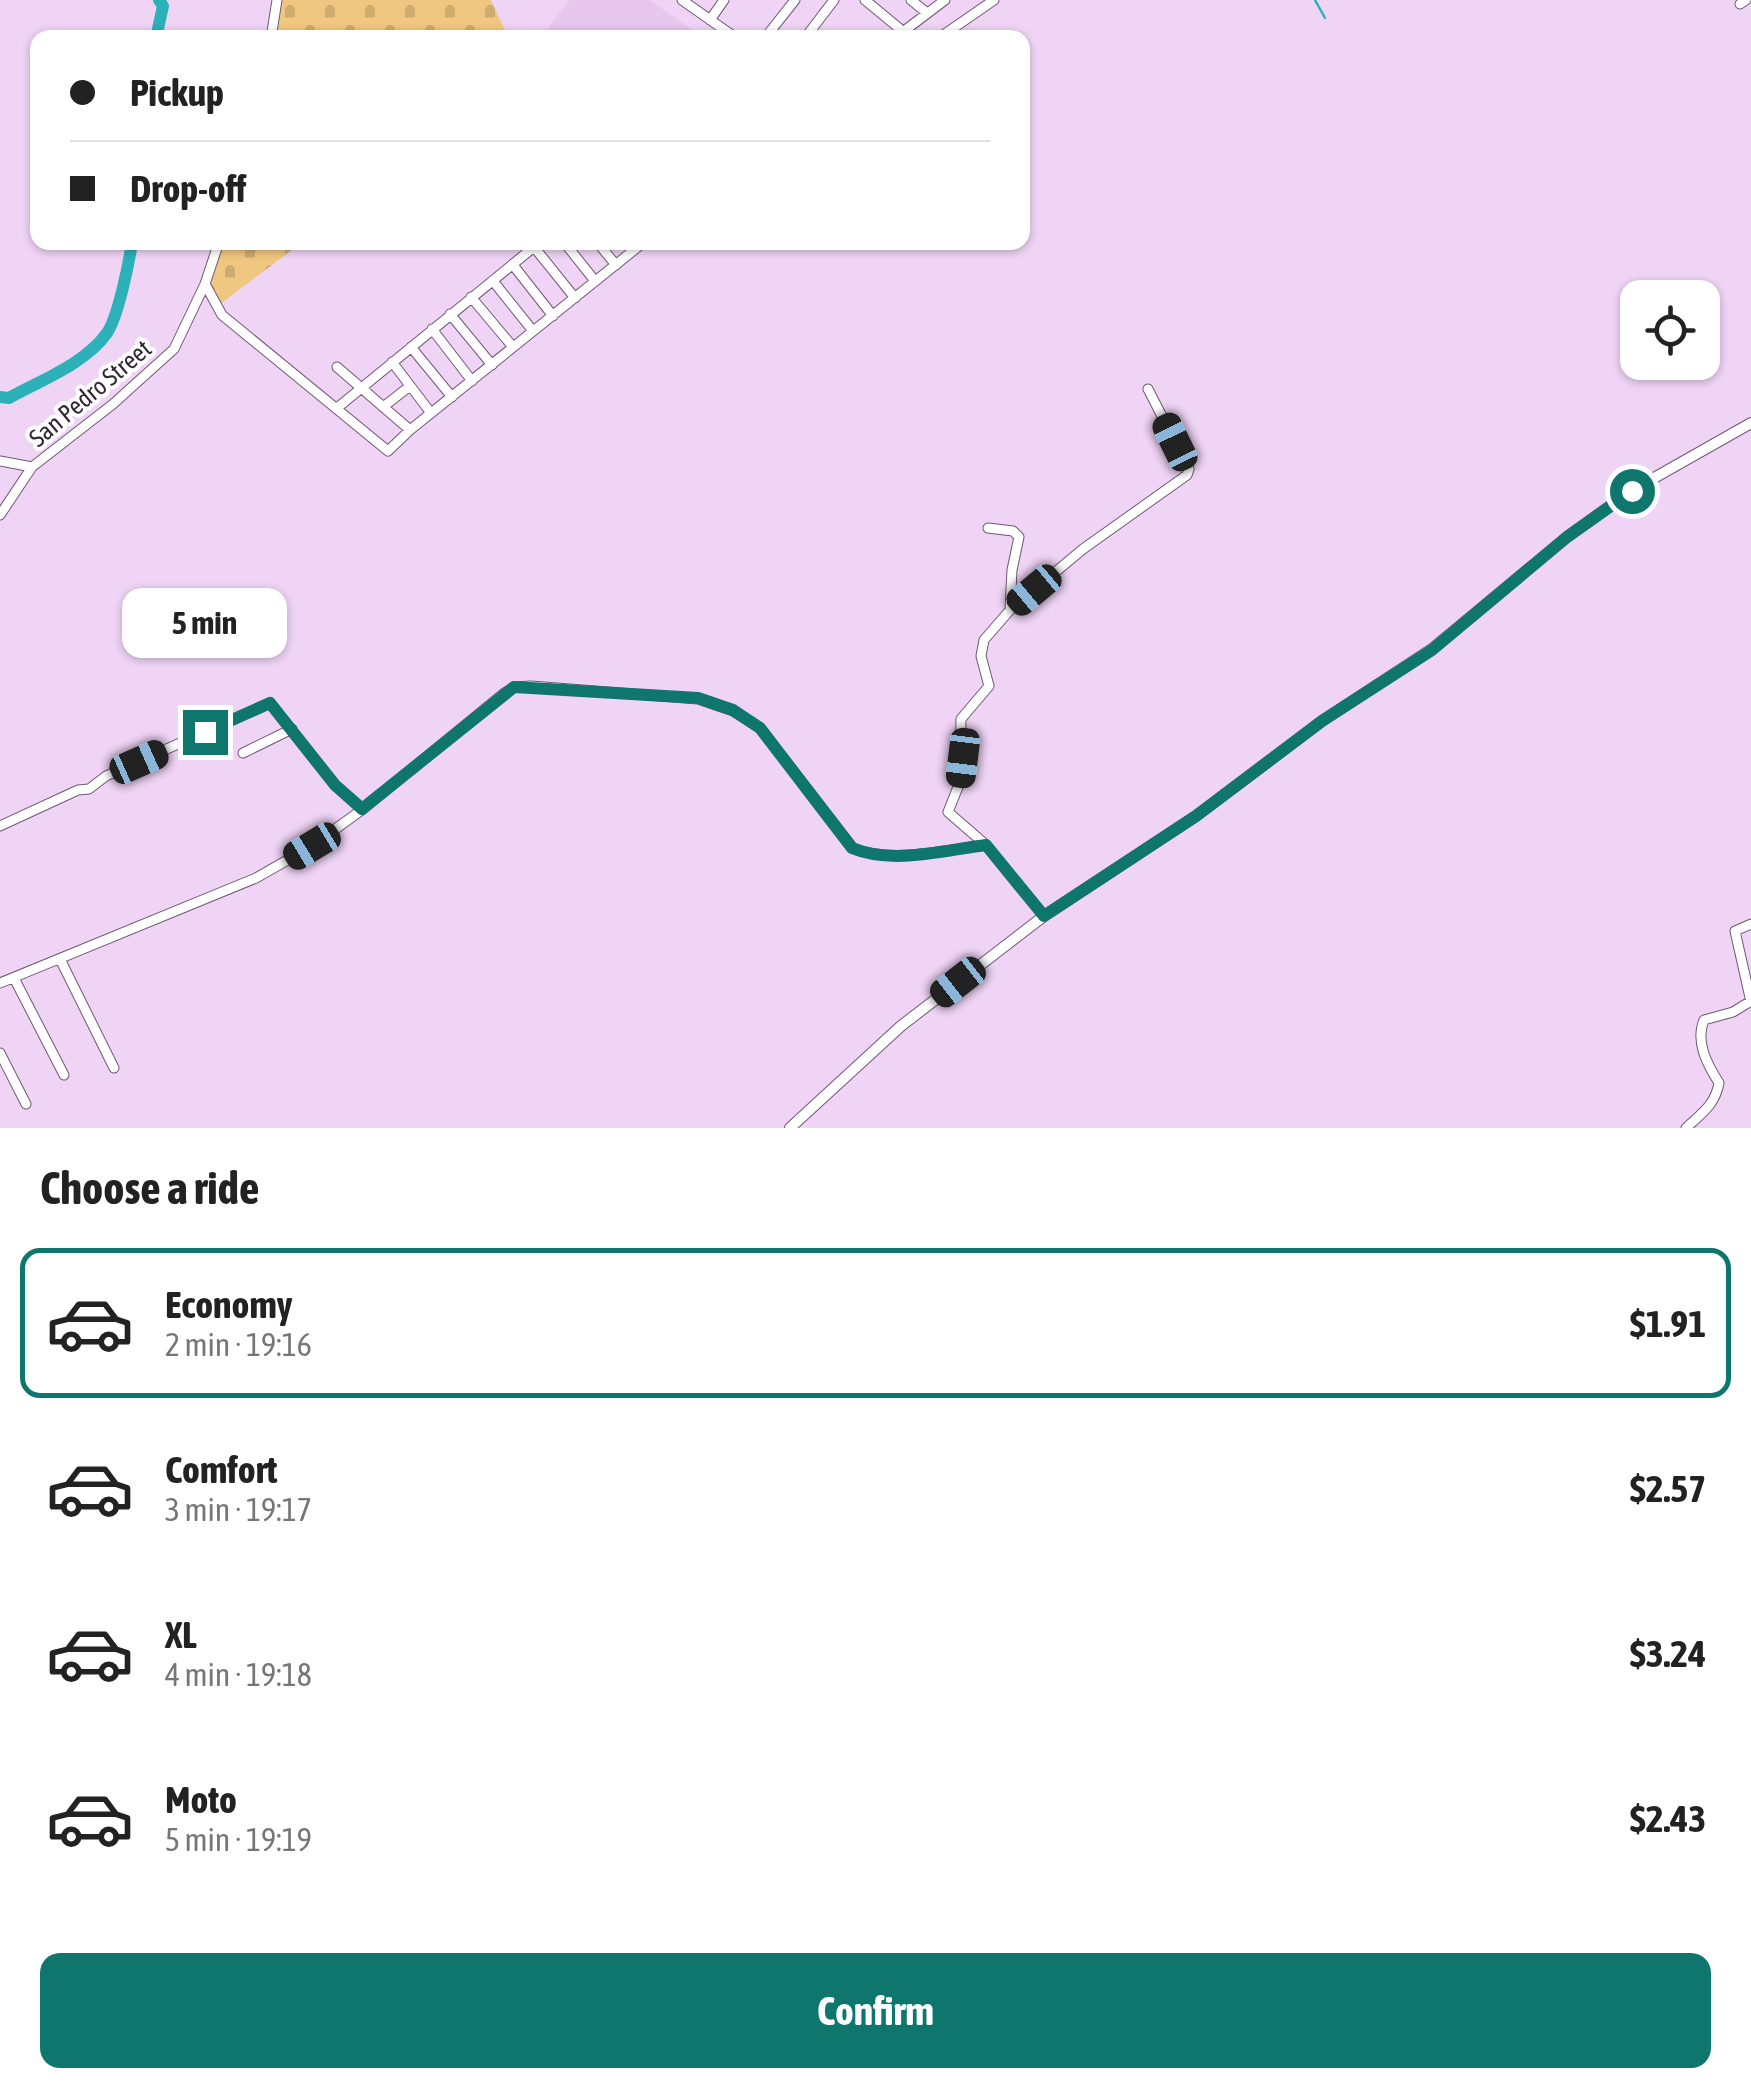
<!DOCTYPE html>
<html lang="en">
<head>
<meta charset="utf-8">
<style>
  body { margin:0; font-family:"Asap Condensed",sans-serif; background:#f6f6f6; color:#222; height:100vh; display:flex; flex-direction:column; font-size:38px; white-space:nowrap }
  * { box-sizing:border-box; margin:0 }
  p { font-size:32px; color:#767676 }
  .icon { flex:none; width:55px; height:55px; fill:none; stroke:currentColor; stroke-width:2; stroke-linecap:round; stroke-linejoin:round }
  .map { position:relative; height:1128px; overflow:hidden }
  .drawer { display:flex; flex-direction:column; background:#fff; flex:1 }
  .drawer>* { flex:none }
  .top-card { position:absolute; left:30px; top:30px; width:1000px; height:220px; border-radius:20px; box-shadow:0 2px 8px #0004; display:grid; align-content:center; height:220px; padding:0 40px; background:#fff }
  .fabs { position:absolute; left:1620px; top:280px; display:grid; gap:20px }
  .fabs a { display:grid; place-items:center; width:100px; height:100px; border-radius:20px; background:#fff; box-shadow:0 2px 8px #0004; font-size:50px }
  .end { position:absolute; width:45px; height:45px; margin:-22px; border:12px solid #0f766e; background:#fff; box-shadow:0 0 0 5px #fff }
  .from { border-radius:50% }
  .bubble { position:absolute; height:70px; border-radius:20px; background:#fff; box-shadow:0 2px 8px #0004; font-size:32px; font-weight:700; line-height:70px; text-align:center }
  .car { position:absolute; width:30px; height:60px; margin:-30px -15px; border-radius:12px; box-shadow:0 0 8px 2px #0007; background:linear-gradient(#222 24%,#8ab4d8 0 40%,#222 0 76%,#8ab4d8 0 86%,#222 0) }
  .top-card b { display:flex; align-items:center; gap:35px; height:95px; font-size:38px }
  .top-card b+b { border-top:2px solid #e0e0e0 }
  .top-card i { width:25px; height:25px; background:#222 }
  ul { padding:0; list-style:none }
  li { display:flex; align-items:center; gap:30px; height:150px; margin:0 20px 15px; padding:0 20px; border:5px solid transparent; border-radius:20px }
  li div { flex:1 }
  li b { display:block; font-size:38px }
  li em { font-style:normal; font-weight:700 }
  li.current { border-color:#0f766e }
  li>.icon { width:90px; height:90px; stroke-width:1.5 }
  h2 { padding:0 40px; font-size:45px; line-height:120px }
  .cta { display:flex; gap:20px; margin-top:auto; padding:20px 40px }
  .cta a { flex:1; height:115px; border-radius:20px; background:#0f766e; color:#fff; font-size:40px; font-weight:700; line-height:115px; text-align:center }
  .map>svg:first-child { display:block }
</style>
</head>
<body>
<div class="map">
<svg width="1751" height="1128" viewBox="0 0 1751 1128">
  <defs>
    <pattern id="cemetery-stones" width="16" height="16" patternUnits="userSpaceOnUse" patternTransform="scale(2.5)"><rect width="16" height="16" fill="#f0c780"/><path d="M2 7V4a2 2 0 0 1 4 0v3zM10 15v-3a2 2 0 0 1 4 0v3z" fill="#ceab6f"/></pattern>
  </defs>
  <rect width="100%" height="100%" fill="#efd4f5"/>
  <!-- built -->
  <path fill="#e7c7ee" d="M569 0H650L702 37H541Z"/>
  <!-- cemetery -->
  <path fill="url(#cemetery-stones)" d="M276 0H491L508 37 267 38Z
    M218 243H301L219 305 208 287Z"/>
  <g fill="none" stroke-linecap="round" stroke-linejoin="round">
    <!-- stream -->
    <path stroke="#2db1b8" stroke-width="2.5" d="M1315 0 1325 18"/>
    <!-- river -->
    <path stroke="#2db1b8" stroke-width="12" d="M156 38 163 6 159 0
      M0 397 9 398C41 380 85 364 107 333 118 317 129 263 132 242"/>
    <defs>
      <path id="minor" d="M682 0 736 38
        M865 0 911 38
        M911 0 927 13
        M1740 4 1746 0
        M710 20 724 0
        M904 31 945 0
        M271 38 277 0
        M765 38 795 0
        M805 38 834 0
        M939 38 994 0
        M564 242 595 281
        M597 242 616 265
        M534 247 575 298
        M513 265 553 316
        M493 281 533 331
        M205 284 222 315 388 451 410 430 644 242
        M471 297 513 347
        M450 314 492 365
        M432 329 472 381
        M411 347 452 397
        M392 362 431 413
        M337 367 410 430
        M383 407 410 386
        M337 408 540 242
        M0 461 32 467
        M0 515 32 467 113 404 174 349 205 284 219 242
        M988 528 1013 531 1019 537 1012 570 1010 610
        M243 753 292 729
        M0 826 78 790 89 789 106 776 270 703 335 785 363 809
        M986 845 948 812 960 782 961 719 989 686 981 656 984 640 1010 610 1083 549 1187 475 1189 469 1148 389
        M1751 924 1735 931 1751 1002
        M60 959 114 1068
        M14 978 64 1075
        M0 983 256 878 312 846 363 809 503 694 514 687 531 686 698 699 733 711 760 728 853 848C892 864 944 850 986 845L1044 916
        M0 1053 26 1104
        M1686 1128C1702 1113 1715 1105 1719 1083 1707 1064 1695 1042 1704 1020L1733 1012 1751 1001"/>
      <path id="tertiary" d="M790 1128 901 1026 1044 916 1196 816 1322 721 1432 649 1567 537 1631 491 1751 423"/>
    </defs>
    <!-- minor casing -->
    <use href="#minor" stroke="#6f5874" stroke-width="11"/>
    <!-- tertiary casing -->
    <use href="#tertiary" stroke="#6f5874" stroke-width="12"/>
    <!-- minor -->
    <use href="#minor" stroke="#fff" stroke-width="9"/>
    <!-- tertiary -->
    <use href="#tertiary" stroke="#fff" stroke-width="10"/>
  </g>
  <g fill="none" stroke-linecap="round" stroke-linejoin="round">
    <!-- route -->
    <path stroke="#0f766e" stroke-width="12" d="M205 732 270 703 335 785 362 809 514 687 698 698 733 710 760 728 852 848C892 865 945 850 986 845L1044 916 1196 816 1322 721 1432 650 1567 537 1632 491"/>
  </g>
  <g text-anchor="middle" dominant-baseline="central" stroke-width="8" stroke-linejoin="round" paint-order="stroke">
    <!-- street labels -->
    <g font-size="25" fill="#322834" stroke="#fff">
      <text transform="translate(90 393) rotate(-40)">San Pedro Street</text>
    </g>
  </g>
</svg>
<div class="fabs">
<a><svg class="icon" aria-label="locate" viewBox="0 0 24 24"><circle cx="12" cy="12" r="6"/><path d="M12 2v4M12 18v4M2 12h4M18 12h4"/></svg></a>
</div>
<i class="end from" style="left:1632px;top:491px"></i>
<i class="end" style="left:205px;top:732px"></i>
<div class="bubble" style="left:122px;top:588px;width:165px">5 min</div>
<i class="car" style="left:1175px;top:442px;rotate:334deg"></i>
<i class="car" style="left:1034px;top:590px;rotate:230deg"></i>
<i class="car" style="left:963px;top:758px;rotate:187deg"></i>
<i class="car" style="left:139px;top:762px;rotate:66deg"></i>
<i class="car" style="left:312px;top:846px;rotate:239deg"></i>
<i class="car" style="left:958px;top:982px;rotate:232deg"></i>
<div class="top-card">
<b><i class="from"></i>Pickup</b>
<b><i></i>Drop-off</b>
</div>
</div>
<section class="drawer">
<h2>Choose a ride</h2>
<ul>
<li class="current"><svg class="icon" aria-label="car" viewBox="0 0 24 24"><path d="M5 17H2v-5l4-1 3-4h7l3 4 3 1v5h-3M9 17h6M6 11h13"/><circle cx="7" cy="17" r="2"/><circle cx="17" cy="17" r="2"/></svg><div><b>Economy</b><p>2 min · 19:16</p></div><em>$1.91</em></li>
<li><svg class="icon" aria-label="car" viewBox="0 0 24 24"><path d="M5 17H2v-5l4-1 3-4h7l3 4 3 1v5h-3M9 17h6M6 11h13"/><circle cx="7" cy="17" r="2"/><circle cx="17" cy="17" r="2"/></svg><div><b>Comfort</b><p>3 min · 19:17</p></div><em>$2.57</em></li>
<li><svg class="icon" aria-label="car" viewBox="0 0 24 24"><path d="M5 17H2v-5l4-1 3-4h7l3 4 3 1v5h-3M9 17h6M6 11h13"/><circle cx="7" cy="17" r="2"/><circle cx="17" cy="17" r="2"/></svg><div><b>XL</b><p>4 min · 19:18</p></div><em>$3.24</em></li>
<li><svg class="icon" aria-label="car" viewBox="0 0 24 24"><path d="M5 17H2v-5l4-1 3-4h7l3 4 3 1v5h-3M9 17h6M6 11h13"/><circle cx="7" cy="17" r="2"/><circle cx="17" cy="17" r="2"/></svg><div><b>Moto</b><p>5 min · 19:19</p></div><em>$2.43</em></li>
</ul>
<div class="cta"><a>Confirm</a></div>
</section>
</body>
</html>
